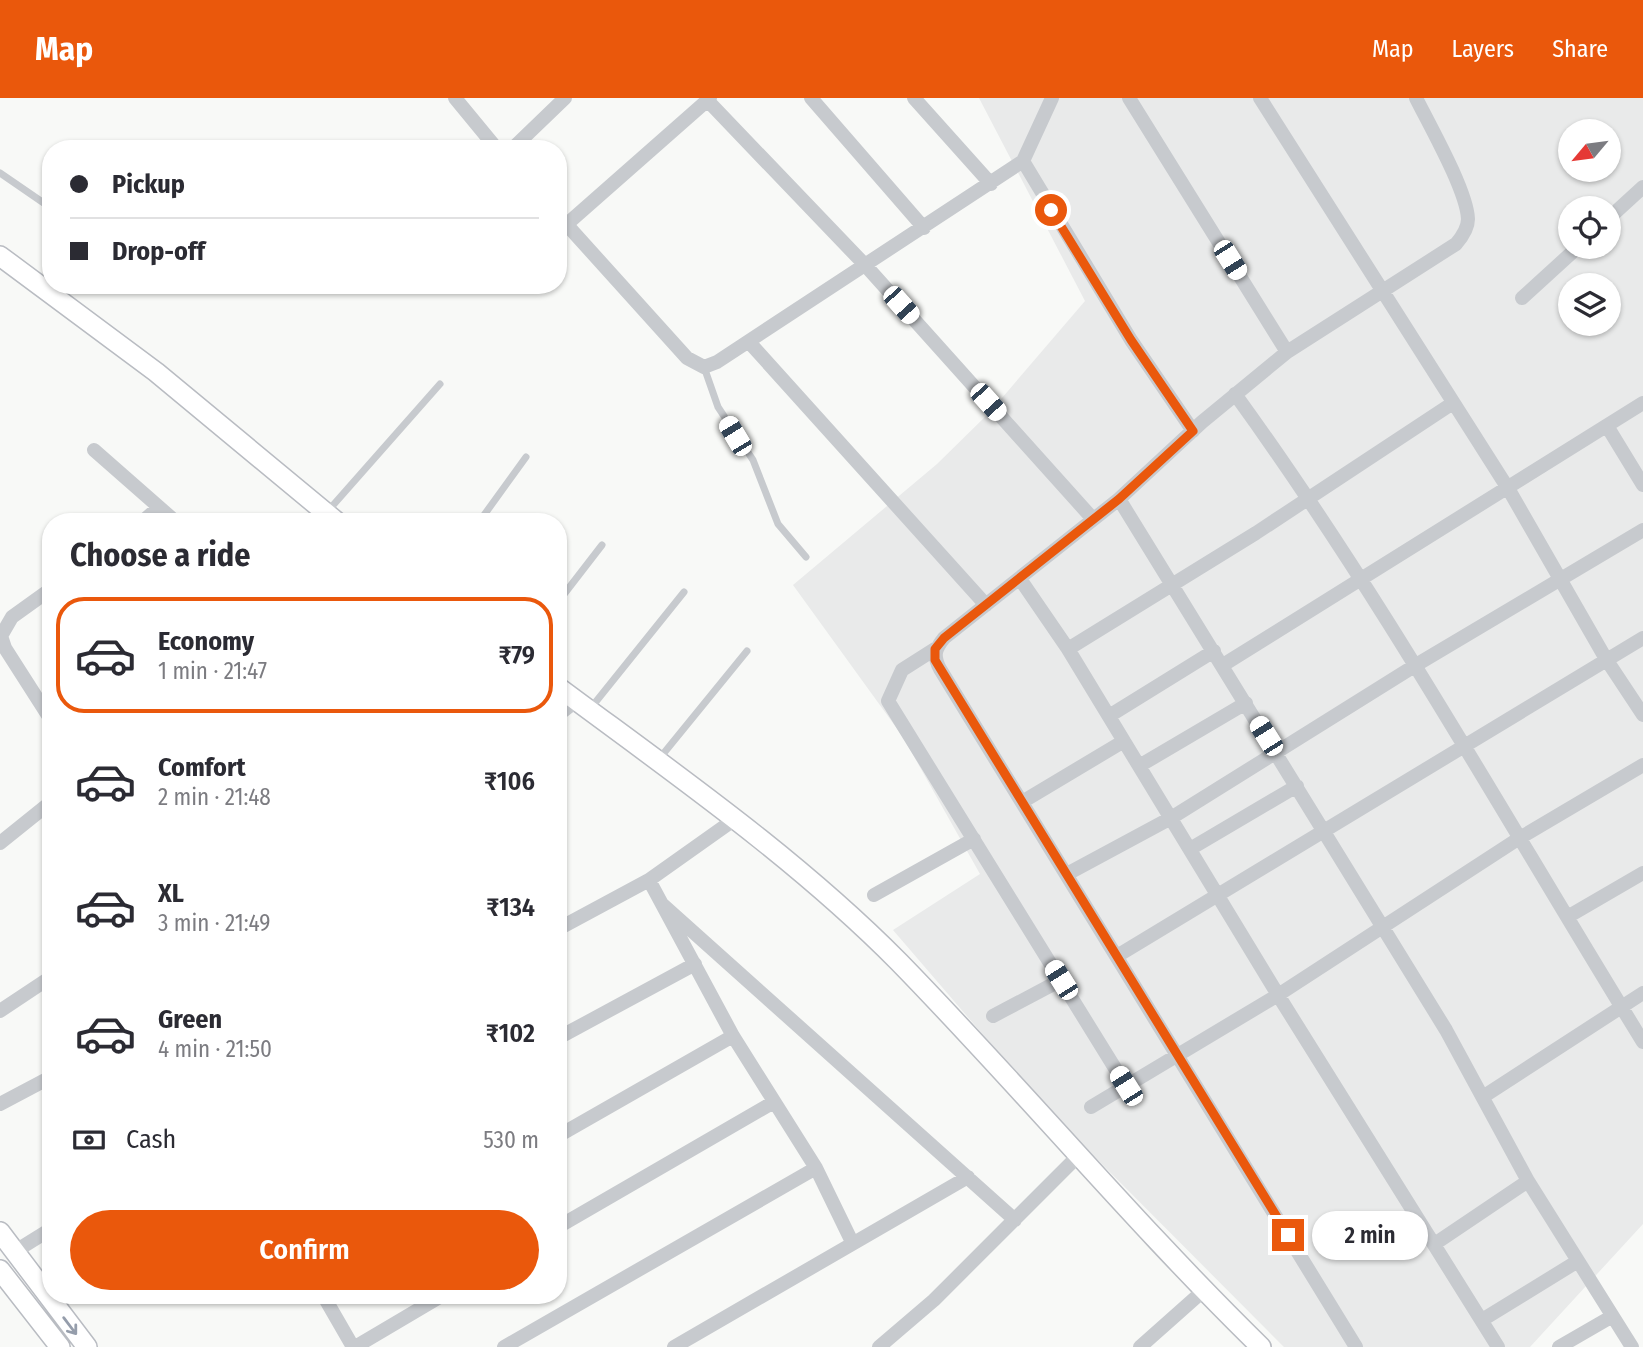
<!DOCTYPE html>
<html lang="en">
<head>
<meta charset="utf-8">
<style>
  body { margin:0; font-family:"Fira Sans Condensed",sans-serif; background:#f2f2f3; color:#2b2b33; height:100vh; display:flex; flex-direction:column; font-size:26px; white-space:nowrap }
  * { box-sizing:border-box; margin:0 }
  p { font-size:23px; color:#7c7c81 }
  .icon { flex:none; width:38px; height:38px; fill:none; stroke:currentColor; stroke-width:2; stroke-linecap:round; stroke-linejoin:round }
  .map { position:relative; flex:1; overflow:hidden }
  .sheet { position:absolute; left:42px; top:415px; width:525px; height:791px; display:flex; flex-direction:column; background:#fff; border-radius:28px; box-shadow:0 2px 5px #0004 }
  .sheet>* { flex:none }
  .hud { position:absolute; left:42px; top:42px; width:525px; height:154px; border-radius:28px; box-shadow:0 2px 5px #0004; display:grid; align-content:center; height:154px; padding:0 28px; background:#fff }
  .needle { width:46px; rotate:241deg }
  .buttons { position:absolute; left:1558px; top:21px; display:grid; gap:14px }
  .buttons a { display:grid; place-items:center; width:63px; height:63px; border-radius:50%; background:#fff; box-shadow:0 2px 5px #0004; font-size:35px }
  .end { position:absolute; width:32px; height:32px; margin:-16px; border:9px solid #ea580c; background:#fff; box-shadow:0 0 0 4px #fff }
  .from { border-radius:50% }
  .bubble { position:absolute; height:49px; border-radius:24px; background:#fff; box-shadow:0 2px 5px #0004; font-size:23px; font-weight:600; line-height:49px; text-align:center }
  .car { position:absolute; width:21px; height:42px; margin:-21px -10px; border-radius:9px; box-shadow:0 0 5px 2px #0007; background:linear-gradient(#fff 24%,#345 0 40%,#fff 0 76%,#345 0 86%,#fff 0) }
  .hud b { display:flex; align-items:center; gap:24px; height:66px; font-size:26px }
  .hud b+b { border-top:2px solid #e1e1e2 }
  .hud i { width:18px; height:18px; background:#2b2b33 }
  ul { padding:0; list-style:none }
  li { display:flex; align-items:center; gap:21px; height:116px; margin:0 14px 10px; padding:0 14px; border:4px solid transparent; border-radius:28px }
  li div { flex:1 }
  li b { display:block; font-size:26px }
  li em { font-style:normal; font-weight:600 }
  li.current { border-color:#ea580c }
  li>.icon { width:63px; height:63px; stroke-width:1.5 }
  h2 { padding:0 28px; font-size:32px; line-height:84px }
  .pay { display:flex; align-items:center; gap:18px; height:77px; padding:0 28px; font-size:26px }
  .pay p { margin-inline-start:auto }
  .primary-button { display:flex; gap:14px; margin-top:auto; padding:14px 28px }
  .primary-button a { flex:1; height:80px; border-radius:42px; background:#ea580c; color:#fff; font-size:28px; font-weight:600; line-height:80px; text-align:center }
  header { display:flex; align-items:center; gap:42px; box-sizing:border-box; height:98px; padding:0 35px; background:#ea580c; color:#fff }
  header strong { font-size:33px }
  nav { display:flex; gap:38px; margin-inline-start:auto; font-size:24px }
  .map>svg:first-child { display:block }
</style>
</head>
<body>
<header>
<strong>Map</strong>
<nav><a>Map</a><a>Layers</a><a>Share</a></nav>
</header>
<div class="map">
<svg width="1643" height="1249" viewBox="0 0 1643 1249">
  <rect width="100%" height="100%" fill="#f8f9f7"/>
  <!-- built -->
  <path fill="#e9eaea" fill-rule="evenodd" d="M979 0H1643V1126L1530 1249H1284L1045 1009 893 832 980 776 903 639 793 487 937 366 990 314 1085 203ZM1570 33H1608V72H1570ZM1570 110H1608V149H1570ZM1570 187H1608V226H1570Z"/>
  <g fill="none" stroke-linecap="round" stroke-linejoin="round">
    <defs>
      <path id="secondary" d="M0 158 156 274 337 424
        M558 589C675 676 796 760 899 864 1022 990 1135 1126 1261 1249
        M0 1134 87 1249
        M0 1172 60 1249"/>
    </defs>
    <!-- secondary casing -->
    <use href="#secondary" stroke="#b9bcc2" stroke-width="22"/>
    <!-- lane -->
    <path stroke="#c7cace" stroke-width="7" d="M0 75 51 110
      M704 269 718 309 753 362 778 426 806 459
      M327 414 440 286
      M479 424 526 359
      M558 504 602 447
      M590 611 684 494
      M659 661 747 553"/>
    <!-- street -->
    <path stroke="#c7cace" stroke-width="14" d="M455 0 497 51
      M811 0 924 130
      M914 0 991 86
      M1129 0 1287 254
      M1260 0 1509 392 1606 561 1643 617
      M707 2 866 168 1093 421
      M512 51 565 0
      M1023 63 1131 242 1193 333
      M558 117 687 260 704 269 717 264 1023 63 1052 0
      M1608 121 1643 89
      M567 126 710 0
      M1522 200 1578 149
      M749 244 986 507
      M1235 296C1385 503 1509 727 1643 944
      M1607 328 1643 387
      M94 352 176 424
      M1119 401 1446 932 1528 1083 1632 1249
      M142 424 158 410
      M1020 481 1068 551 1278 897 1498 1249
      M51 491 12 519 1 538 5 550 51 622
      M935 551 902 572 888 603 1126 988
      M1068 551 1256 435 1453 305
      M1223 567 1643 305
      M558 617 576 603
      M1109 618 1214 553
      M1139 668 1246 605
      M1022 704 1124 643
      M0 745 51 704
      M1190 751 1297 688
      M1067 776 1171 720 1416 567 1643 432
      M649 782 733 938 816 1070 852 1144
      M874 797 974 741
      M663 807 1015 1122
      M1569 818 1643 775
      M558 831 649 782 735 721
      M1117 858 1643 540
      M0 913 51 879
      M993 918 1061 882
      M558 940 695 866
      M1484 998 1643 895
      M0 1006 51 979
      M1091 1009 1278 897 1518 741 1643 667
      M558 1038 733 938
      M558 1129 774 1004
      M1436 1145 1528 1083
      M14 1154 51 1131
      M323 1197 353 1249
      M1482 1222 1578 1163
      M355 1249 443 1197
      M504 1249 816 1070
      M674 1249 968 1079
      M879 1249 934 1202 1080 1056
      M1140 1249 1203 1193
      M1356 1249 940 571C933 558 935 551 944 540L1119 401 1202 324 1287 254 1456 146C1462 139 1468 131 1468 121 1467 93 1430 28 1416 0
      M1559 1249 1611 1219"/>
    <!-- secondary -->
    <use href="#secondary" stroke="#fff" stroke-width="19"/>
  </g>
  <!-- one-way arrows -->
  <defs><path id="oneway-shaft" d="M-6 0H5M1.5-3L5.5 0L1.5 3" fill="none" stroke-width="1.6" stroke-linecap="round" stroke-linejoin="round" transform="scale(1.75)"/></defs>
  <use stroke="#959dab" href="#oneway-shaft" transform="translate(70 1228) rotate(53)"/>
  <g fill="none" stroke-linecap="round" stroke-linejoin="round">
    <!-- route -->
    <path stroke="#ea580c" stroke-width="9" d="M1051 112 1131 242 1193 333 1119 401 944 540 935 551V562L1288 1137"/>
  </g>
</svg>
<div class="buttons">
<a><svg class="needle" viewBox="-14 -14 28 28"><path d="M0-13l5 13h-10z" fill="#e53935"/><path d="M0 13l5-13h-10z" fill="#7c7c81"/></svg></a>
<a><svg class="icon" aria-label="locate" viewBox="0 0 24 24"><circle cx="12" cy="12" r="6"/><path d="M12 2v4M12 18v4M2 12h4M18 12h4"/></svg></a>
<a><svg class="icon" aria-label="layers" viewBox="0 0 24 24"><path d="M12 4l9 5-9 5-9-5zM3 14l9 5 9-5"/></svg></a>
</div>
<i class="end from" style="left:1051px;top:112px"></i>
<i class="end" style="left:1288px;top:1137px"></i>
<div class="bubble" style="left:1312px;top:1113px;width:116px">2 min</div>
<i class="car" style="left:1230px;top:162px;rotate:148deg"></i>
<i class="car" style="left:901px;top:207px;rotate:138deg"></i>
<i class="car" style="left:988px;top:304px;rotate:138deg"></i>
<i class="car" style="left:735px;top:338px;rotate:329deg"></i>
<i class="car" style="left:1266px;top:638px;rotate:328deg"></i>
<i class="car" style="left:1061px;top:882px;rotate:328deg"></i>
<i class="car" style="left:1126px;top:988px;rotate:328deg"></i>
<div class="hud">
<b><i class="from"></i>Pickup</b>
<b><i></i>Drop-off</b>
</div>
<section class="sheet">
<h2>Choose a ride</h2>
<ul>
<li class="current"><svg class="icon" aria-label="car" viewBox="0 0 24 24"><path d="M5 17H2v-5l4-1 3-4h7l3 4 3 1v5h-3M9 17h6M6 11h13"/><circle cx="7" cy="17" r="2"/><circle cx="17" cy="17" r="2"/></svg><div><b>Economy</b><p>1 min · 21:47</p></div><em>₹79</em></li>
<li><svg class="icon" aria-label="car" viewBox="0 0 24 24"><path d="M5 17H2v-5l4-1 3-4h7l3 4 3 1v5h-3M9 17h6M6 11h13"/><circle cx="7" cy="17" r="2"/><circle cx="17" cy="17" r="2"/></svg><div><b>Comfort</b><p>2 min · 21:48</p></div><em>₹106</em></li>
<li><svg class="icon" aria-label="car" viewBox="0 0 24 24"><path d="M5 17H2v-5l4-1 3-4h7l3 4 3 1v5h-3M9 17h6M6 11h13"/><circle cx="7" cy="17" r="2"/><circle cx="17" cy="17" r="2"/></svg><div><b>XL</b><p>3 min · 21:49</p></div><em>₹134</em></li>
<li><svg class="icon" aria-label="car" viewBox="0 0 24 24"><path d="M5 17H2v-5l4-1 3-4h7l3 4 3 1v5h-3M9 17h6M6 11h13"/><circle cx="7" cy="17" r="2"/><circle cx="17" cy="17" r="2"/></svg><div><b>Green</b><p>4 min · 21:50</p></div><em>₹102</em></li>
</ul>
<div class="pay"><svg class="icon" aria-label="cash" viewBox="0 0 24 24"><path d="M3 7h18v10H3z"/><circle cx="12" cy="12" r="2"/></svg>Cash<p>530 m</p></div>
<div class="primary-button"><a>Confirm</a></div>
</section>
</div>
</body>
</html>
